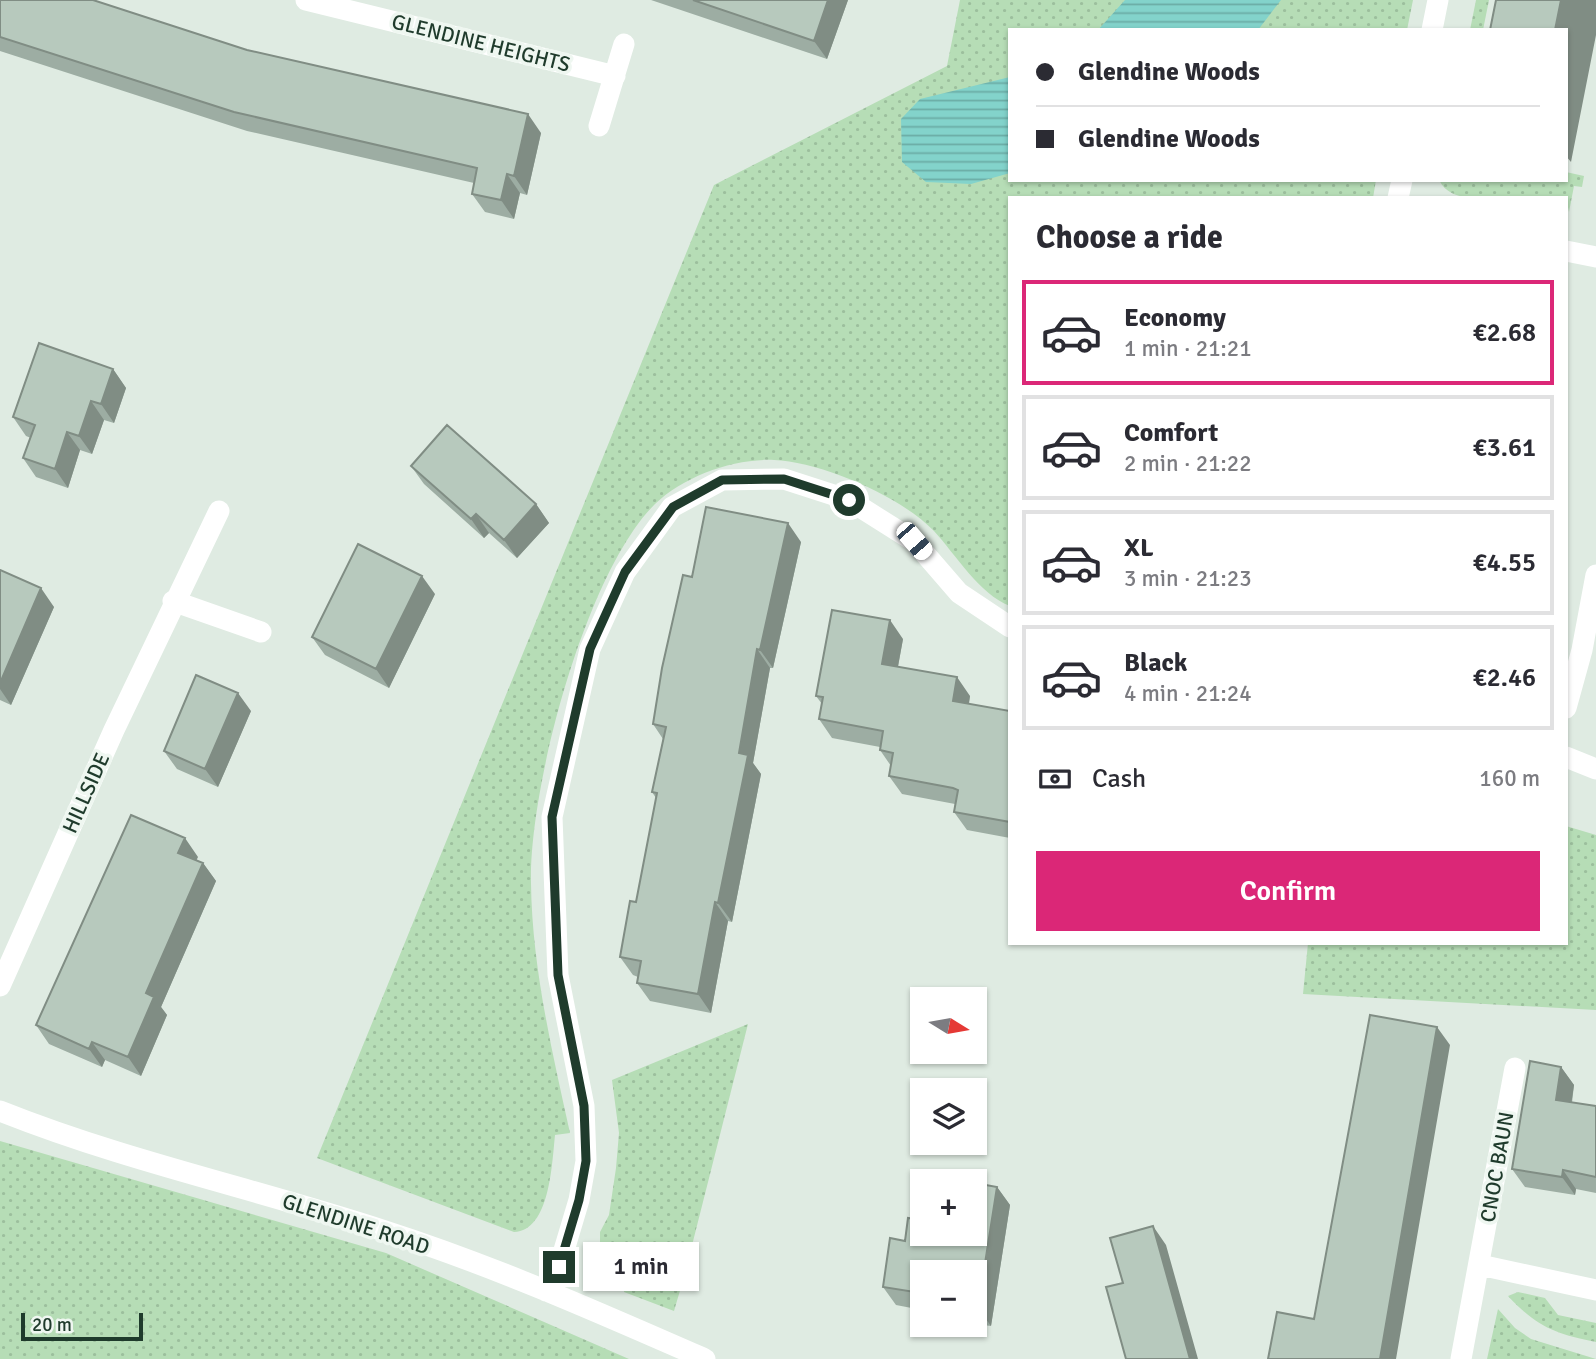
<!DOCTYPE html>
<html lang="en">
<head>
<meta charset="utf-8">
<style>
  body { margin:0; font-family:Signika,sans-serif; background:#f7f7f7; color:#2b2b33; height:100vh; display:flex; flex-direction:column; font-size:26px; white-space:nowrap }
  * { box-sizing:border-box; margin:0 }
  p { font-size:23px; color:#7c7c81 }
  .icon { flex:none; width:38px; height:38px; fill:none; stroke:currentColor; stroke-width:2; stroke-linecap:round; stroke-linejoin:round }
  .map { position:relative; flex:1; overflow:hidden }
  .panel { position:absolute; left:1008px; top:196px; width:560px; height:749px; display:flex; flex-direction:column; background:#fff; border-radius:0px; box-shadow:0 2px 5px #0004 }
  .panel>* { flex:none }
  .banner { position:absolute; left:1008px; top:28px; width:560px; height:154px; border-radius:0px; box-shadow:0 2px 5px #0004; display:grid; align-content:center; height:154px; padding:0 28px; background:#fff }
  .needle { width:46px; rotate:101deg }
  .controls { position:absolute; left:910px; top:987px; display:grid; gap:14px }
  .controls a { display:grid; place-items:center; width:77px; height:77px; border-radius:0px; background:#fff; box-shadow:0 2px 5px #0004; font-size:35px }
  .scale { position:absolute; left:21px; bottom:18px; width:122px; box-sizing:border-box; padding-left:7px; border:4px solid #1f3b2c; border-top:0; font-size:19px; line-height:24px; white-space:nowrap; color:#1f3b2c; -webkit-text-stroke:5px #eff7f1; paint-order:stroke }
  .end { position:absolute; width:32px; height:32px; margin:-16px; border:9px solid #1f3b2c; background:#fff; box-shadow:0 0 0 4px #fff }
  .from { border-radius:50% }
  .bubble { position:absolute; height:49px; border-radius:0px; background:#fff; box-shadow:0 2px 5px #0004; font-size:23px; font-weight:600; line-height:49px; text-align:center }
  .car { position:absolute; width:21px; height:42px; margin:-21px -10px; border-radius:9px; box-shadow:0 0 5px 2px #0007; background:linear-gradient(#fff 24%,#345 0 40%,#fff 0 76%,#345 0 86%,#fff 0) }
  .banner b { display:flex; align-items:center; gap:24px; height:66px; font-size:26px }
  .banner b+b { border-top:2px solid #e1e1e2 }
  .banner i { width:18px; height:18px; background:#2b2b33 }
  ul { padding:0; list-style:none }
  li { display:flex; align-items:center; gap:21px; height:105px; margin:0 14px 10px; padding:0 14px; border:4px solid #e1e1e2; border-radius:0px }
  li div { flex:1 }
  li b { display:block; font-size:26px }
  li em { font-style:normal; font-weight:600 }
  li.selected { border-color:#db2777 }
  li>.icon { width:63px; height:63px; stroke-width:1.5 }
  h2 { padding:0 28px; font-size:32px; line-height:84px }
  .pay { display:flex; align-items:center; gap:18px; height:77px; padding:0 28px; font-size:26px }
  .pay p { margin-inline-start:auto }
  .action { display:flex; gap:14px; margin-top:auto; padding:14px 28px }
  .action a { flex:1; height:80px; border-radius:0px; background:#db2777; color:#fff; font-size:28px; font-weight:600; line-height:80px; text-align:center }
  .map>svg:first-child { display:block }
</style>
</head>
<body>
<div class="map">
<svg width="1596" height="1359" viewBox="0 0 1596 1359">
  <defs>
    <pattern id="grass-dots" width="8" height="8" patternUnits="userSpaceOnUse" patternTransform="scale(1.75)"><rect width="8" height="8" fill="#b6ddb6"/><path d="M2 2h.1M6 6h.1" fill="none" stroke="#9cbf9d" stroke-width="1.8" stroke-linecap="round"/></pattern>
    <pattern id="water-rules" width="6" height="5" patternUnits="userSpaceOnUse" patternTransform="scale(1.75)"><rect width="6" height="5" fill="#83d3cb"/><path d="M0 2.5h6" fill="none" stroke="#6baca5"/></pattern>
  </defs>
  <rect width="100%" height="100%" fill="#dfebe2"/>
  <!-- grass -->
  <path fill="url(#grass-dots)" d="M960 0H1413L1407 30H1010V180H1376L1373 198H1010V606C979 594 956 555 934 531 900 496 822 462 774 460 734 458 684 476 655 504 586 572 529 786 531 883 532 967 552 1051 570 1133L555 1135C552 1163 550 1231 514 1232L317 1158 714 185 947 66Z
    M1476 0H1489L1483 30H1470Z
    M1566 172 1584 176 1582 187 1574 186 1569 212 1566 198H1468C1455 195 1446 193 1439 180H1566Z
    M1566 826 1596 835V1010L1303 994 1308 943H1566Z
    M748 1024 684 1277 674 1311 624 1292 625 1282 607 1265 600 1248V1232L609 1215 616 1168 619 1133 612 1080Z
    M0 1141 386 1253 629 1359H0Z
    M1518 1292 1545 1298 1558 1315 1596 1323V1342C1555 1334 1537 1327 1508 1296Z
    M1498 1309 1515 1328 1531 1339 1596 1359H1487Z"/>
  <!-- water -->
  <path fill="url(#water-rules)" d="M1125 0H1281L1258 30H1098Z
    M1010 77V173L971 184 926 182 902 162 901 119 920 99Z"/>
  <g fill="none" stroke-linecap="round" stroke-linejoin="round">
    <!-- minor -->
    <path stroke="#fff" stroke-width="21" d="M306 0 615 76
      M1432 30 1438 0
      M599 126 624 44
      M1398 198 1402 180
      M1566 251 1596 257
      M173 601 261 632
      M1566 708 1582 650 1596 575
      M1566 757 1596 769
      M0 986 114 730 219 511
      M0 1111C125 1161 257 1189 385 1231 494 1266 600 1313 705 1359
      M1480 1265 1596 1290
      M546 1291 559 1267 579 1200 586 1161 584 1106 558 975 552 817 590 649 625 572 672 507 722 480 784 479 849 500 914 541 959 593 1010 627
      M1461 1359 1515 1068"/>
  </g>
  <!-- wall -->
  <path fill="#9dada3" d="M0 0 247 50 541 133 527 195 520 193 514 219 485 212 472 194 474 183 247 131 0 51Z
    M651 0H848L827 59Z
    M113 369 126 388 114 423 104 420 92 454 80 450 68 488 36 477 23 458 31 438 26 436 13 417Z
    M411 466 536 504 549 523 517 558 489 533 484 538 424 484Z
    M801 542 773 668H770L753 763 761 774 732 922 728 921 711 1013 650 1001 637 983 638 977 633 975 620 957 636 902 656 798 652 792 663 739 653 724 692 577Z
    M0 570 54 607 11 705 0 700Z
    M435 594 389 688 325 655 312 637Z
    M903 639 898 667 970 696 969 704 1010 711V838L967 830 954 812 955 804 902 794 889 776 891 766 880 750V747L832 738 819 719 822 704 816 696Z
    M251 711 218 787 177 769 164 751Z
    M198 857 196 860 203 863 216 881 161 1007 167 1015 141 1076 105 1060 102 1067 49 1044 36 1025Z
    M1561 1067 1574 1085 1572 1103 1596 1106V1193L1576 1189 1575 1195 1525 1187 1512 1169Z
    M997 1187 1010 1205 991 1326 975 1324V1272H922V1310L896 1305 883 1287 905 1241 975 1234Z"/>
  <!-- shaded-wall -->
  <path fill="#808d84" d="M828 0H848L827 59 814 41Z
    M1561 0H1596V35L1571 162 1566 156V30H1555Z
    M528 114 541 133 527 195 514 176Z
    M507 174 520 193 514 219 501 200Z
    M113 369 126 388 114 423 101 404Z
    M91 401 104 420 92 454 79 436Z
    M67 432 80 450 68 488 55 469Z
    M536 504 549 523 517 558 504 540Z
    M476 514 489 533 484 538 471 519Z
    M788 523 801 542 773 668 760 650Z
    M422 576 435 594 389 688 376 669Z
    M41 588 54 607 11 705 0 689V683Z
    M890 620 903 639 895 682 882 664Z
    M757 649 770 668 753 763 761 774 732 922 718 903 739 753Z
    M957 677 970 696 966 719 953 701Z
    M238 693 251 711 218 787 205 769Z
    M185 838 198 857 191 871 178 853Z
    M203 863 216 881 161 1007 167 1015 141 1076 128 1057 146 993Z
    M715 902 728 921 711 1013 698 994Z
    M1437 1027 1450 1045 1396 1359H1380Z
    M92 1042 105 1060 102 1067 89 1049Z
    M1561 1067 1574 1085 1569 1119 1556 1100Z
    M1563 1170 1576 1189 1575 1195 1562 1177Z
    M997 1187 1010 1205 991 1326 978 1308Z
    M1153 1226 1166 1245 1198 1359H1190Z"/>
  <!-- building -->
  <path fill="#b7c9bd" stroke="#808d84" stroke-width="2" d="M0 0H93L247 50 528 114 514 176 507 174 501 200 472 194 477 168 234 112 0 37Z
    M693 0H828L814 41Z
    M1496 0H1561L1555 30H1490Z
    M39 343 113 369 101 404 91 401 79 436 67 432 55 469 23 458 35 425 13 417Z
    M447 425 536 504 504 540 476 514 471 519 411 466Z
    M706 507 788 523 760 650 757 649 739 753 748 755 718 903 715 902 698 994 637 983 641 961 620 957 630 901 636 902 657 793 652 792 666 727 653 724 662 668 683 575 692 577Z
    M358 544 422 576 376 669 312 637Z
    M0 570 41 588 0 683Z
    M832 610 890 620 882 664 957 677 953 701 1010 711V822L954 812 958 790 953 788 889 776 893 753 880 750 883 731 819 719 823 697 816 696Z
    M196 675 238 693 205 769 164 751Z
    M131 815 185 838 178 853 203 863 146 993 154 997 128 1057 92 1042 89 1049 36 1025Z
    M1370 1015 1437 1027 1380 1359H1268L1277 1312 1314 1319Z
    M1530 1061 1561 1067 1556 1100 1596 1106V1177L1563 1170 1562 1177 1512 1169Z
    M975 1183 997 1187 978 1308 975 1307V1272H922V1299L914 1298 915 1292 883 1287 890 1238 905 1241 908 1218 922 1220V1234H975Z
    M1153 1226 1190 1359H1126L1106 1287 1123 1283 1110 1238Z"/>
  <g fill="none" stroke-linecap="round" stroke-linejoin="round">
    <!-- route -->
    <path stroke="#1f3b2c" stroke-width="9" d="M559 1267 579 1200 586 1161 584 1106 558 975 552 817 590 649 625 572 673 507 722 480 784 479 849 500"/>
  </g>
  <g text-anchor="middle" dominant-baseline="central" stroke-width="7" stroke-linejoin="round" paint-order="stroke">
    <!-- street labels -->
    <g font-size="21" fill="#1f3b2c" stroke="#eff7f1">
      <text transform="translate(481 43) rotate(14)">GLENDINE HEIGHTS</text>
      <text transform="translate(86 793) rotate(-66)">HILLSIDE</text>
      <text transform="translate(1497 1167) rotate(-80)">CNOC BAUN</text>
      <text transform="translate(356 1224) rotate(18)">GLENDINE ROAD</text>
    </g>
  </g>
</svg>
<div class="controls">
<a><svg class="needle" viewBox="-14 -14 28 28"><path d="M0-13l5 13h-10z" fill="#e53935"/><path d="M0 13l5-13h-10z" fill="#7c7c81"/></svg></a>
<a><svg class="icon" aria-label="layers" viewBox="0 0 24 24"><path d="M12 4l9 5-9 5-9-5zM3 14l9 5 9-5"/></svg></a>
<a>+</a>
<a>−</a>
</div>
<div class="scale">20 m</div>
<i class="end from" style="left:849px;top:500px"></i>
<i class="end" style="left:559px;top:1267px"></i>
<div class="bubble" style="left:583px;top:1242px;width:116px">1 min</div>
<i class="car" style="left:914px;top:541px;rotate:139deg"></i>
<div class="banner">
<b><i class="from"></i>Glendine Woods</b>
<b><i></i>Glendine Woods</b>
</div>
<section class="panel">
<h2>Choose a ride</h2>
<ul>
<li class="selected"><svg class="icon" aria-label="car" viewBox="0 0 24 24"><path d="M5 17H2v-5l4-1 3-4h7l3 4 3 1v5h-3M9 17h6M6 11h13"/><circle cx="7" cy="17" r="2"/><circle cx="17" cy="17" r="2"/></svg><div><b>Economy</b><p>1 min · 21:21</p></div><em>€2.68</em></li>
<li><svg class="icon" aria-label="car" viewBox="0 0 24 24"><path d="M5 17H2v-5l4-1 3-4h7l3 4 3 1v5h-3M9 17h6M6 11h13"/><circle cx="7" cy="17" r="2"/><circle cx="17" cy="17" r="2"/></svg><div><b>Comfort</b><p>2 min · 21:22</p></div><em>€3.61</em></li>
<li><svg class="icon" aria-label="car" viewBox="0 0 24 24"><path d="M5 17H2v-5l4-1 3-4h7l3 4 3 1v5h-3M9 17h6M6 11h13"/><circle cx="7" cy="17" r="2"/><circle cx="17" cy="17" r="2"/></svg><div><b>XL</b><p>3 min · 21:23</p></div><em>€4.55</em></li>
<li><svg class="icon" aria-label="car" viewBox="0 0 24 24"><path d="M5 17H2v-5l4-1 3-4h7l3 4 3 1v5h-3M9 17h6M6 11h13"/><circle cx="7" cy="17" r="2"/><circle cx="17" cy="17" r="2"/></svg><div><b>Black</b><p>4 min · 21:24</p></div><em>€2.46</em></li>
</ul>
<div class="pay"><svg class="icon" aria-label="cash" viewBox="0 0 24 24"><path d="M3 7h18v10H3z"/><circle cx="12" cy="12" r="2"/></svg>Cash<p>160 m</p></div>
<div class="action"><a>Confirm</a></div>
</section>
</div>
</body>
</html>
